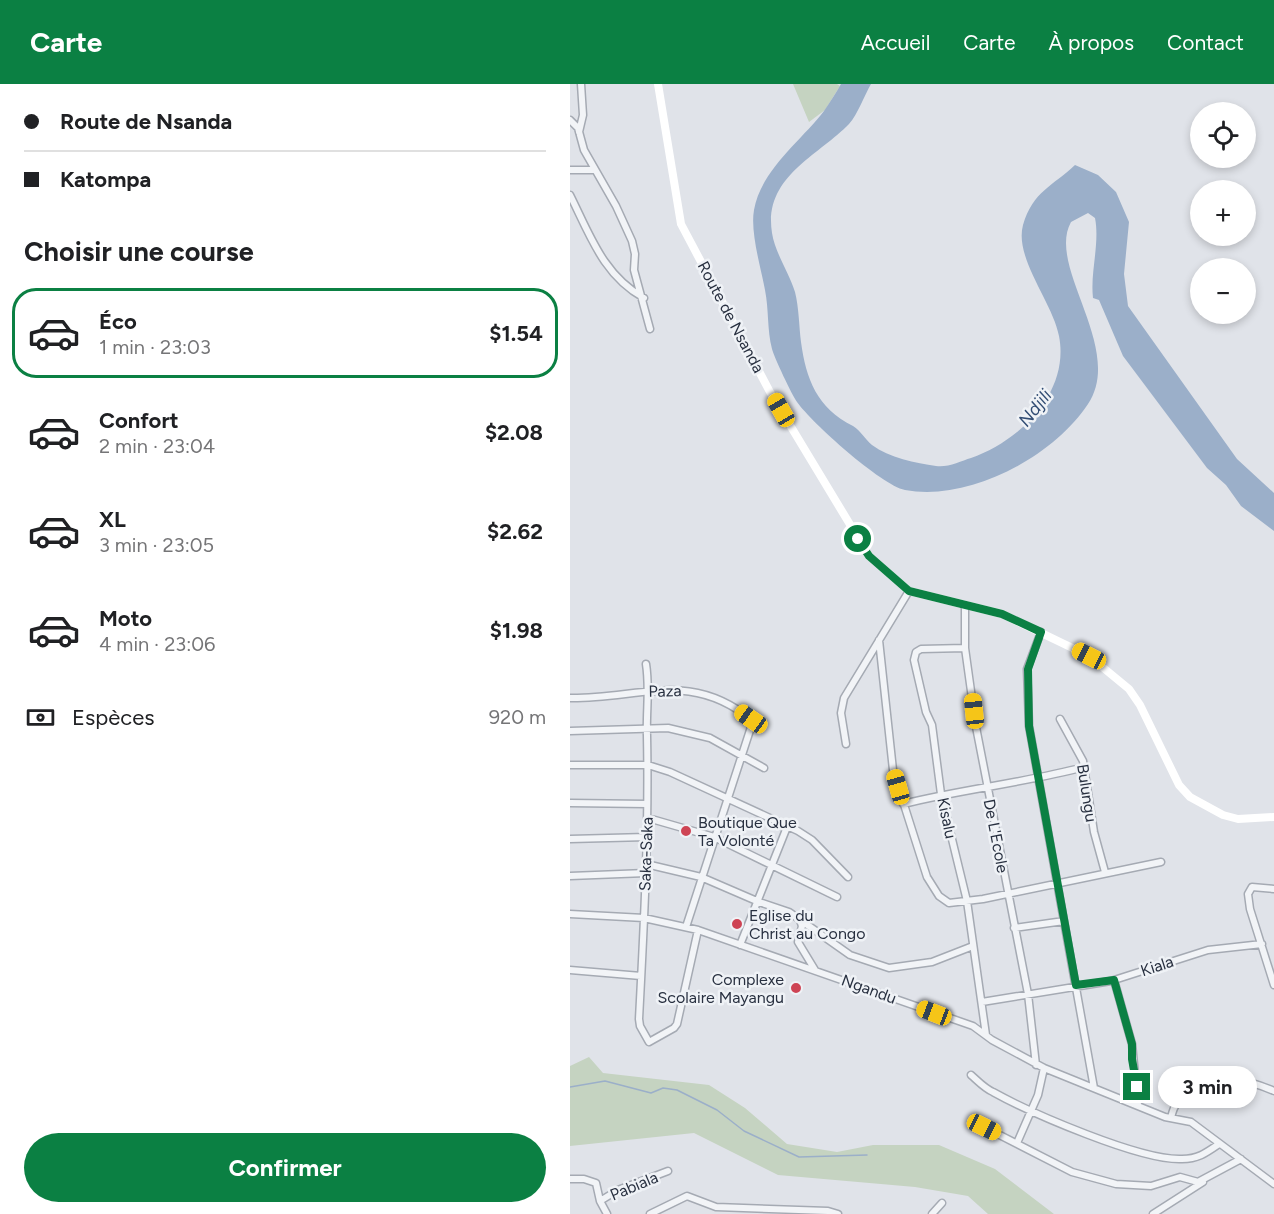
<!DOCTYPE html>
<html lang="fr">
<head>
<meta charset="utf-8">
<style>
  body { margin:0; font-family:Figtree,sans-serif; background:#f2f2f2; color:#202124; height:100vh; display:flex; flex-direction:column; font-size:22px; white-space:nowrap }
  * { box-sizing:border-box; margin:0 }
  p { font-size:20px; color:#757577 }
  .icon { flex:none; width:33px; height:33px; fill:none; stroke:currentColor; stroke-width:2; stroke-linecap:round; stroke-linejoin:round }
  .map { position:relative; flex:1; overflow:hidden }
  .side { display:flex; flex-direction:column; background:#fff; width:570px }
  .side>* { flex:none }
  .guide { display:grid; align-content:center; height:132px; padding:0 24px; background:#fff }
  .controls { position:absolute; left:620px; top:18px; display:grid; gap:12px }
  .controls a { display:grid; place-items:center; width:66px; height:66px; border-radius:50%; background:#fff; box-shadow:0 3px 9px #0003; font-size:30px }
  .end { position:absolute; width:27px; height:27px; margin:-14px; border:8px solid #0b8043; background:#fff; box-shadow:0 0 0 3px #fff }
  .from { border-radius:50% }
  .bubble { position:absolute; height:42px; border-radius:21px; background:#fff; box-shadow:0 3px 9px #0003; font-size:20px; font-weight:700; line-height:42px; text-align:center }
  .car { position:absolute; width:18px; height:36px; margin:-18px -9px; border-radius:8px; box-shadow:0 0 4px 2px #0007; background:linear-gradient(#f5c518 24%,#345 0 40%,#f5c518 0 76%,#345 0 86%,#f5c518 0) }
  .guide b { display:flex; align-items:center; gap:21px; height:57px; font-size:22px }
  .guide b+b { border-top:2px solid #e0e0e0 }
  .guide i { width:15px; height:15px; background:#202124 }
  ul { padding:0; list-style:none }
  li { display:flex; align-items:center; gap:18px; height:90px; margin:0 12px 9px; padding:0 12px; border:3px solid transparent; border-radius:24px }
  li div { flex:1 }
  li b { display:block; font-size:22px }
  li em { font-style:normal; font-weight:700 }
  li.selected { border-color:#0b8043 }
  li>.icon { width:54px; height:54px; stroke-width:1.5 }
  h2 { padding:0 24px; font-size:27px; line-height:72px }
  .pay { display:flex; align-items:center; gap:15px; height:66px; padding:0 24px; font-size:22px }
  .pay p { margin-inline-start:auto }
  .button { display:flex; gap:12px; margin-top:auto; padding:12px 24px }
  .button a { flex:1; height:69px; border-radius:36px; background:#0b8043; color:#fff; font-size:24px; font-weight:700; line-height:69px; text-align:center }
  header { display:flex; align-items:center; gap:36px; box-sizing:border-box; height:84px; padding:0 30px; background:#0b8043; color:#fff }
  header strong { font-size:28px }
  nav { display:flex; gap:33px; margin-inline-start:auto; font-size:21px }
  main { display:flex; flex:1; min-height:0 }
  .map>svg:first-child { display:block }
</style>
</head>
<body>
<header>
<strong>Carte</strong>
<nav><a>Accueil</a><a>Carte</a><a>À propos</a><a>Contact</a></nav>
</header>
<main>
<section class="side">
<div class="guide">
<b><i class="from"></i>Route de Nsanda</b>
<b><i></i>Katompa</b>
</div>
<h2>Choisir une course</h2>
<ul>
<li class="selected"><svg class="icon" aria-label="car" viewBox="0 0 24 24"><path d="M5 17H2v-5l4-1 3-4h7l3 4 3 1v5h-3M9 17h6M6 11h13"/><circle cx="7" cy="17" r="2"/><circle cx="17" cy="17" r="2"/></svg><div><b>Éco</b><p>1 min · 23:03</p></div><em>$1.54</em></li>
<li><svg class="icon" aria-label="car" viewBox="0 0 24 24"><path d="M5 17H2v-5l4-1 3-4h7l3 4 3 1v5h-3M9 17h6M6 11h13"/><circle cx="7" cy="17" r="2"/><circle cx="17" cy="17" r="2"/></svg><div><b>Confort</b><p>2 min · 23:04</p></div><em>$2.08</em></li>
<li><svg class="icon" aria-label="car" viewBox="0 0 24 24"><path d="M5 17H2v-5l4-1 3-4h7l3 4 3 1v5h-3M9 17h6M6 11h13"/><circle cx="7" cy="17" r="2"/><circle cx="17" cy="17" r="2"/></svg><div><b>XL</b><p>3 min · 23:05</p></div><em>$2.62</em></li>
<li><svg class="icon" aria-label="car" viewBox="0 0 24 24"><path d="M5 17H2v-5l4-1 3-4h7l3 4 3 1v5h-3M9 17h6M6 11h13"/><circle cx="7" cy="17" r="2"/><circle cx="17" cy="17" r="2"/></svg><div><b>Moto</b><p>4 min · 23:06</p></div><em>$1.98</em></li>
</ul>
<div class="pay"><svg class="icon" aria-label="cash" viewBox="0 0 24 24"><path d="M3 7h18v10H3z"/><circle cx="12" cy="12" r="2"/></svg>Espèces<p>920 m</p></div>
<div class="button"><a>Confirmer</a></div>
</section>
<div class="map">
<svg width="704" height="1130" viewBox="0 0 704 1130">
  <rect width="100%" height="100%" fill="#e0e3e9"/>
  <!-- green -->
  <path fill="#c5d3c1" d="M223 0H267L270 2 255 26 239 38Z
    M19 973 33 989 139 1001 175 1024 217 1060 267 1068 303 1061H369L425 1085 484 1130H418L398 1112 345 1103 208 1091 124 1049 0 1062V982Z"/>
  <!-- water -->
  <path fill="#9bafc9" d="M271 0H301C294 12 288 30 279 40 248 72 193 93 202 149 205 169 219 188 225 208 229 224 229 242 231 258 236 295 247 324 283 342 291 347 295 355 302 361 319 374 346 379 366 382 377 384 391 377 401 374 450 357 500 308 489 252 483 219 444 174 453 141 463 107 483 102 505 81L528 91 546 108 559 138 554 190 558 222 667 375 704 409V447L671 422 656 401 637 384 553 272 529 216 523 214C520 188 530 160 525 134L518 129 501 138C476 183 555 264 518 320 483 373 399 418 335 406 311 401 242 339 227 318 222 311 204 273 202 265 197 246 199 226 195 206 191 184 180 148 184 126 191 86 231 57 254 27 260 18 266 9 271 0Z"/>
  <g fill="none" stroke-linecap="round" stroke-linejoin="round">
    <!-- stream -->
    <path stroke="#9bafc9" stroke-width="1.5" d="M0 1003 35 997 81 1009 93 1004 107 1006 147 1026 174 1047 229 1073 297 1071"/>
    <defs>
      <path id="street" d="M0 36 8 44 14 66 46 122 62 157 65 170 64 186 80 245
        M9 48 13 31 11 0
        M0 86H24
        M0 111C20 151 33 191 74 214
        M395 522V564L406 643 458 910 466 981
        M471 548 457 585 459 642 524 1004
        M309 556 323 686 357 793 369 812 379 819 413 815 591 778
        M395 564 351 565 346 568 344 576 356 628 362 641 371 710 397 817 416 951
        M76 580C80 605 76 627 77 652 79 747 74 841 69 935L70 942 79 958 104 944 107 940 128 846
        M0 614C69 615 121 585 183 637L116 843
        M490 635 513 677 524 748 535 788
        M0 647 98 644 140 654 194 684
        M276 660 271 629 274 614 339 507
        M0 681H78L100 688 228 747 242 756 278 793
        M0 719 77 720
        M333 720C393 705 454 699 514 683
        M78 734 144 753 267 813
        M0 755 77 753
        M76 780 131 793 189 818 219 828 280 871 319 884 362 878 403 862
        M0 792 76 789
        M704 805 682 803 678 810 680 825 704 901
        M0 830 74 834 128 846 403 942 422 956 474 984 595 1033 621 1038 704 1100
        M230 836 232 842 228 858 245 886
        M444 844 494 837
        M170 861 217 743
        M0 886 71 892
        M544 896 562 960 568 1021
        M412 918 541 897 638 866 692 860
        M401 991C408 997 414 1004 423 1008 461 1029 571 1077 612 1075 628 1075 636 1069 649 1060
        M601 1034C605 1015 611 1015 628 1008 663 996 668 991 704 1007
        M414 1043 502 1088 546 1100 581 1102 610 1093 628 1098 671 1075
        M447 1059 468 1011 474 984
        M0 1095H14L26 1099 30 1117 37 1130
        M30 1117 48 1106 98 1087
        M80 1130 117 1112 146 1123 258 1127 268 1130
        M362 1130 372 1119
        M583 1130 633 1098"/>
    </defs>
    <!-- street casing -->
    <use href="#street" stroke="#a5aab3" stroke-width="9"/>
    <!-- street -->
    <use href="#street" stroke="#f2f4f7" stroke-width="6"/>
    <!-- secondary -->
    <path stroke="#fff" stroke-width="8" d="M88 0 111 140 200 308 299 472 339 507 432 530 519 572 559 605 570 621 609 701 620 713 653 731 668 735 704 733"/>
  </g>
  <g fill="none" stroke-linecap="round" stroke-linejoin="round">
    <!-- route -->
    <path stroke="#0b8043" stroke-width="8" d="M288 455 299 472 339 507 432 530 471 548 458 585 459 642 506 901 544 896 562 960V975L567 1003"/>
  </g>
  <!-- markers -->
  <g fill="#ce4454" stroke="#eff2f6" stroke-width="2">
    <circle cx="116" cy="747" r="6"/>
    <circle cx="167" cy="840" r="6"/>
    <circle cx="226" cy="904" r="6"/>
  </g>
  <g text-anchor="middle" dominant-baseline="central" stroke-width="5" stroke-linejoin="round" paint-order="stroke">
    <!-- street labels -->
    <g font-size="16" fill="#283040" stroke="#eff2f6">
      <text transform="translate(161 233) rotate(62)">Route de Nsanda</text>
      <text transform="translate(95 607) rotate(-1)">Paza</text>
      <text transform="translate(517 709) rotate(81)">Bulungu</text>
      <text transform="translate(377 734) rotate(78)">Kisalu</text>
      <text transform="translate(426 752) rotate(79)">De L'Ecole</text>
      <text transform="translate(76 770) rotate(-88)">Saka-Saka</text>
      <text transform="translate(587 882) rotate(-18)">Kiala</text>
      <text transform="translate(299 905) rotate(20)">Ngandu</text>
      <text transform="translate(64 1102) rotate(-23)">Pabiala</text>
    </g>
    <!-- poi labels -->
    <g font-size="16" fill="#283040" stroke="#eff2f6" text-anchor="start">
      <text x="128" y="738">Boutique Que<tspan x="128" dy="18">Ta Volonté</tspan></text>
      <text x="179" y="831">Eglise du<tspan x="179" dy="18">Christ au Congo</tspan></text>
      <text x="214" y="895" text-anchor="end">Complexe<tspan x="214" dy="18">Scolaire Mayangu</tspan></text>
    </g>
    <!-- water labels -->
    <g font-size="18" font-style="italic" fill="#324d74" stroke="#eff2f6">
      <text transform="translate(465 324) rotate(-52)">Ndjili</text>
    </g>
  </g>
</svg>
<div class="controls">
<a><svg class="icon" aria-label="locate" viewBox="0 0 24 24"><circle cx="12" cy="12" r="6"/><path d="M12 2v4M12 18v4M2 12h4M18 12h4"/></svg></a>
<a>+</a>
<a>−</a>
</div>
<i class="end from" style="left:288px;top:455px"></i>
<i class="end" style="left:567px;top:1003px"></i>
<div class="bubble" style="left:588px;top:982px;width:99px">3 min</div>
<i class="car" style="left:211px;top:326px;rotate:330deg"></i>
<i class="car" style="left:519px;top:572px;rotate:297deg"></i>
<i class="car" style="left:404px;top:627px;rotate:354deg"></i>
<i class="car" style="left:181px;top:635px;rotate:305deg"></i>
<i class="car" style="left:328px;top:703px;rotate:344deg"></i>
<i class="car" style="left:364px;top:929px;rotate:291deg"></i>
<i class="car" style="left:414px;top:1043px;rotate:116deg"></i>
</div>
</main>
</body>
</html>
